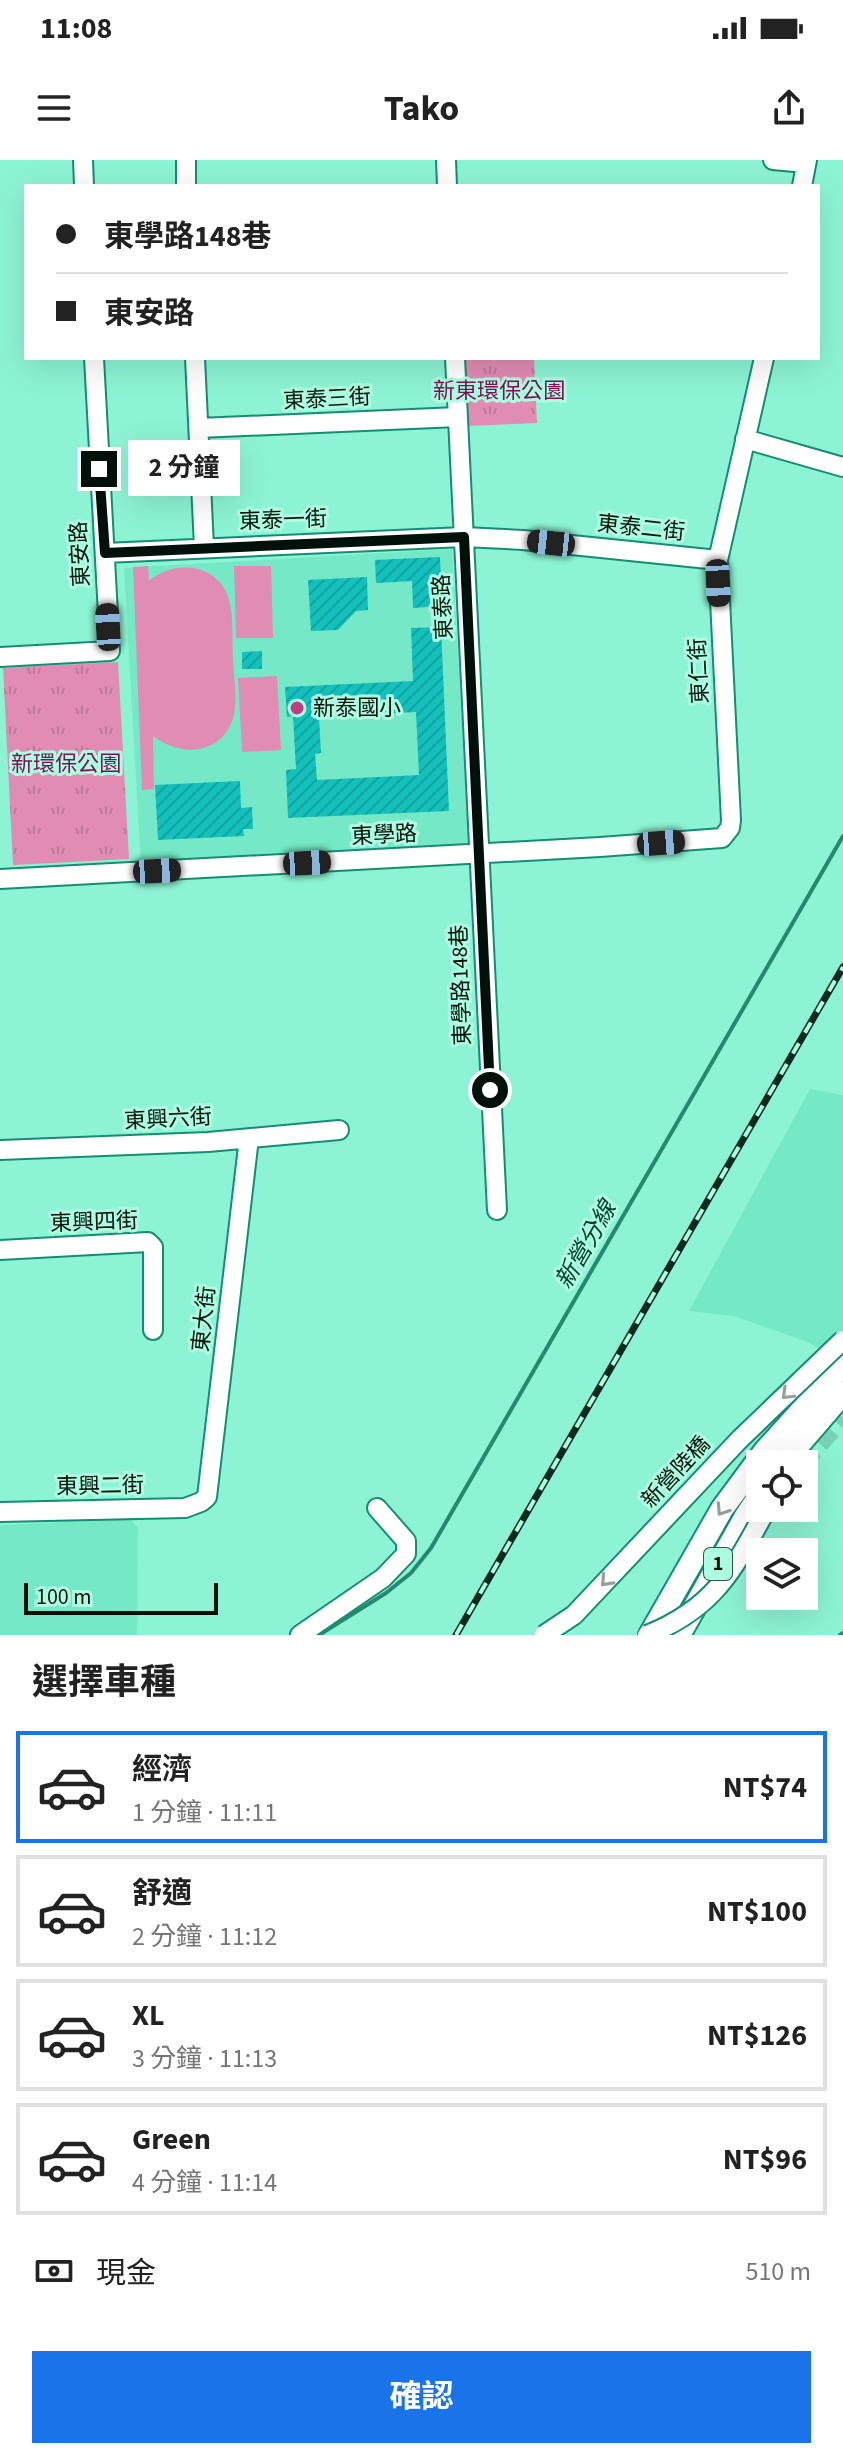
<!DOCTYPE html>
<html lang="zh-TW">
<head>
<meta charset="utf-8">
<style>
  body { margin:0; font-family:"Source Sans 3","Noto Sans TC",sans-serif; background:#f2f2f2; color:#222; height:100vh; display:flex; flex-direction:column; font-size:30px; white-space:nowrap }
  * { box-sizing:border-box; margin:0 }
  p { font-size:26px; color:#767676 }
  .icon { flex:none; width:44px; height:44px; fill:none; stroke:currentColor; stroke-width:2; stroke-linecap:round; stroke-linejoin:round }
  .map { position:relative; height:1475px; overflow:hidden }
  .drawer { display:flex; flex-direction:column; background:#fff; flex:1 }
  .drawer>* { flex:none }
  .guide { position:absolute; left:24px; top:24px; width:796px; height:176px; border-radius:0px; box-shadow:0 8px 32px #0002; display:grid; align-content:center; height:176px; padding:0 32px; background:#fff }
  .controls { position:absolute; left:746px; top:1290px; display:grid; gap:16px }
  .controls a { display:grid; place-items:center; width:72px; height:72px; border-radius:0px; background:#fff; box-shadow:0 8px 32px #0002; font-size:40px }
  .scale { position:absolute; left:24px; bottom:20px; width:194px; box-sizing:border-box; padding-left:8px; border:4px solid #00100a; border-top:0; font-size:22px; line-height:28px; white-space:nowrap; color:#00100a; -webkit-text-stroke:6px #adfde3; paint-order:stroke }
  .end { position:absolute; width:36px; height:36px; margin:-18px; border:10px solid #00100a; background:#fff; box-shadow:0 0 0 4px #fff }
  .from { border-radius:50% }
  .bubble { position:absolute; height:56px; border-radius:0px; background:#fff; box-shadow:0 8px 32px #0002; font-size:26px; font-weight:700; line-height:56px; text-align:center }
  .car { position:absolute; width:24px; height:48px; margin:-24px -12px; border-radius:10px; box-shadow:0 0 6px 2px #0007; background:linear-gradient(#222 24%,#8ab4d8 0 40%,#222 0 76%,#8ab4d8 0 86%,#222 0) }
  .guide b { display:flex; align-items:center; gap:28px; height:76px; font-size:30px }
  .guide b+b { border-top:2px solid #e0e0e0 }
  .guide i { width:20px; height:20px; background:#222 }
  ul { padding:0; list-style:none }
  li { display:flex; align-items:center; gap:24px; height:112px; margin:0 16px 12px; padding:0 16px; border:4px solid #e0e0e0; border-radius:0px }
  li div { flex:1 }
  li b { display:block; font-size:30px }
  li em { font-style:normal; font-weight:700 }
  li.active { border-color:#1a73e8 }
  li>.icon { width:72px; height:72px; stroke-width:1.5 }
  h2 { padding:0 32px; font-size:36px; line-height:96px }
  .pay { display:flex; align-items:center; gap:20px; height:88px; padding:0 32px; font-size:30px }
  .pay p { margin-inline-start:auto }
  .primary-button { display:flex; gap:16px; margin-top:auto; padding:16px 32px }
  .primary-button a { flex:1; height:92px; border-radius:0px; background:#1a73e8; color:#fff; font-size:32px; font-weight:700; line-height:92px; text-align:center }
  .status { display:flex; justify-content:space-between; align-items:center; height:56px; padding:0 40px; background:#fff; direction:ltr }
  .status svg { height:22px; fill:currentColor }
  header { display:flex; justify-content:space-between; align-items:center; height:104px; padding:0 32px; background:#fff; font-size:36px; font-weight:700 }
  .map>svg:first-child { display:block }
</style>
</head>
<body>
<div class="status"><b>11:08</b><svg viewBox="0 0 49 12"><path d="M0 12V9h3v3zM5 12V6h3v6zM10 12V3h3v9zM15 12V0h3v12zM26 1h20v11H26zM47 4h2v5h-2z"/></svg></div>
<header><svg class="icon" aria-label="menu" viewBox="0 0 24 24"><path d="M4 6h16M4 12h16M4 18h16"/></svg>Tako<svg class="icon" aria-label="share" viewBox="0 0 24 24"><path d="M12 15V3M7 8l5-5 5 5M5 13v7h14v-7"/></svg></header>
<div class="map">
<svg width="843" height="1475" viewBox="0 0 843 1475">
  <defs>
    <pattern id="park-tufts" width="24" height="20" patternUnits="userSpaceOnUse" patternTransform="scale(2)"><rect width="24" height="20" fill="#e18cb2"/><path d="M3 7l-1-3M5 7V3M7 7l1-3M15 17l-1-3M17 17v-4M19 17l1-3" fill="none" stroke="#bf7898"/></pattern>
    <pattern id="building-hatch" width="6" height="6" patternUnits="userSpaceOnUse" patternTransform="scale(2)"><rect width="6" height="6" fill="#13c0bc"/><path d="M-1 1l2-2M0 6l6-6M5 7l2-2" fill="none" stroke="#10a4a0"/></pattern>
  </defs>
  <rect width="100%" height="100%" fill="#8cf4d4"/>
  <!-- built -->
  <path fill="#75e9c7" d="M452 389 469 688 141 706 124 408Z
    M810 929 843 935V1201L805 1181 734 1156 689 1151Z
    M130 1359 138 1368 137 1475H0V1365Z"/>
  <!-- grass -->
  <path fill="#e18cb2" d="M148 406 149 421C174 399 219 403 229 440 234 459 232 483 233 502 234 521 239 546 231 564 216 597 177 595 153 576L154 629 142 630 133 407Z
    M234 406H271L273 478H236Z
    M277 516 281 590 242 592 238 518Z"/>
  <!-- park -->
  <path fill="url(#park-tufts)" d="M464 198H534L537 263 466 266Z
    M118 502 129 699 13 705 3 508Z"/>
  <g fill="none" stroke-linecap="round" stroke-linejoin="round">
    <!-- stream -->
    <path stroke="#26886f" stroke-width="4" d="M319 1475 386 1433 411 1413 431 1388 843 676
      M840 1475 843 1473"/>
  </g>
  <!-- building -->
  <path fill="url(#building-hatch)" fill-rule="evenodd" d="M440 397 442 446 413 448 412 421 376 423 375 400Z
    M367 417 368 450 356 451 338 470 311 471 308 420Z
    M441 467 449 651 288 658 286 610 296 609 293 556 287 557 285 527 413 521 411 468ZM416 552 419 615 317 620 315 594 321 593 319 557Z
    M262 491V509H242V492Z
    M240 621 241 648 252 647 253 669H243L244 676 158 680 155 625Z"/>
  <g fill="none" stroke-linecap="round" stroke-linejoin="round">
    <!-- minor-tunnel -->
    <path stroke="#77d2b6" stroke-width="18" stroke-dasharray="18 9" stroke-linecap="butt" d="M802 1304 843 1258"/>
    <defs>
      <path id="minor" d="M83 0 84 26
        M186 0V26
        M446 0 447 26
        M773 0 806 3
        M802 26 807 0
        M195 198 204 387
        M455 198 497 1050
        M199 268 458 257
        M745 279 843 307
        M105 393 464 377 523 380 718 400
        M0 497 110 491 94 198
        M0 719 600 687 722 678 730 668 731 660 718 400 764 198
        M0 990 208 982 339 970
        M0 1090 148 1082 153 1087V1170
        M0 1352 185 1348 201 1342 207 1337 249 978
        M300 1475 383 1418 406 1394V1381L377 1348"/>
      <path id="major" d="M782 1304 843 1233
        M650 1475 722 1349 765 1291 843 1205
        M679 1475 746 1356 760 1335"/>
    </defs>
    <!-- minor casing -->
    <use href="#minor" stroke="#148e72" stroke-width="22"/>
    <!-- major casing -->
    <use href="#major" stroke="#148e72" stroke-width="26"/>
    <!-- minor -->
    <use href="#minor" stroke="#fff" stroke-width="18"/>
    <!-- major -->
    <use href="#major" stroke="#fff" stroke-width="22"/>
    <defs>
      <path id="rail" d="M456 1475 843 807"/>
    </defs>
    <!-- rail casing -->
    <use href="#rail" stroke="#0f2920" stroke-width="7"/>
    <!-- rail -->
    <use href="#rail" stroke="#adfde3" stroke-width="4" stroke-dasharray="12" stroke-linecap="butt"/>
    <defs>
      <path id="minor-bridge" d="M544 1475 574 1455 739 1280 843 1180
        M647 1475C715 1448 734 1409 767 1348"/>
    </defs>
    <!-- minor-bridge casing -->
    <use href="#minor-bridge" stroke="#148e72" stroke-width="22" stroke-linecap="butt"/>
    <!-- minor-bridge -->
    <use href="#minor-bridge" stroke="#fff" stroke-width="18"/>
  </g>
  <!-- one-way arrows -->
  <defs><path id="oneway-chevron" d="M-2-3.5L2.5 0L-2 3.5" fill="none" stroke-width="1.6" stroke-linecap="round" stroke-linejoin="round" transform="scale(2)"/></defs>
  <g stroke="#999f9d">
    <use href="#oneway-chevron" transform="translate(787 1234) rotate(136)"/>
    <use href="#oneway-chevron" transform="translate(722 1350) rotate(123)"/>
    <use href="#oneway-chevron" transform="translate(606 1421) rotate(133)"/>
  </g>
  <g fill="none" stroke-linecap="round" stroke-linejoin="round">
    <!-- route -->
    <path stroke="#00100a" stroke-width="10" d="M99 309 105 393 464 377 490 930"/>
  </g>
  <!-- markers -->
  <circle fill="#c03d82" stroke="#adfde3" stroke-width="3" cx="297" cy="548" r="8"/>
  <g text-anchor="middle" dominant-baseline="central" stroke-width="6" stroke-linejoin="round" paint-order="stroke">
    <!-- shield labels -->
    <rect fill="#adfde3" stroke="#34574b" stroke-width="2" x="704" y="1388" width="28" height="32" rx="6"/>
    <g font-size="20" font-weight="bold" fill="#00100a">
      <text x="718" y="1404">1</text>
    </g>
    <!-- park labels -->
    <g font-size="22" fill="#7f1050" stroke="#adfde3">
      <text x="499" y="231">新東環保公園</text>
      <text x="66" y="604">新環保公園</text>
    </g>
    <!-- street labels -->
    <g font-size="22" fill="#00100a" stroke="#adfde3">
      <text transform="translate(327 239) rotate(-3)">東泰三街</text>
      <text transform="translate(283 360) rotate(-2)">東泰一街</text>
      <text transform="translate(641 368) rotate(6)">東泰二街</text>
      <text transform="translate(80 394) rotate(-93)">東安路</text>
      <text transform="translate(443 447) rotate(-93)">東泰路</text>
      <text transform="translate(699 511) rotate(-93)">東仁街</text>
      <text transform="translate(384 675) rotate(-3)">東學路</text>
      <text transform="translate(461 825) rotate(-92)">東學路148巷</text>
      <text transform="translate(168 959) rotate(-3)">東興六街</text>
      <text transform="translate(94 1062) rotate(-2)">東興四街</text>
      <text transform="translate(204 1159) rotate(-84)">東大街</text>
      <text transform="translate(676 1312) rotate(-47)">新營陸橋</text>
      <text transform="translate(100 1326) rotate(-1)">東興二街</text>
    </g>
    <!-- poi labels -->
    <g font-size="22" fill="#00100a" stroke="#adfde3" text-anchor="start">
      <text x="313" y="548">新泰國小</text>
    </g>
    <!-- water labels -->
    <g font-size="24" font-style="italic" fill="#003c2e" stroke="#adfde3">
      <text transform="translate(586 1085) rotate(-60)">新營分線</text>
    </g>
  </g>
</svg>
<div class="controls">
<a><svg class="icon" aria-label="locate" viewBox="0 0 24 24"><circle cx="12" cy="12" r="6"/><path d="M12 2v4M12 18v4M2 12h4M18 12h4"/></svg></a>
<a><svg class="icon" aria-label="layers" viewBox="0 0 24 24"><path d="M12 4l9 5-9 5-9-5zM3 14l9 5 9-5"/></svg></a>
</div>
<div class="scale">100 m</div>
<i class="end from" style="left:490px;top:930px"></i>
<i class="end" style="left:99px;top:309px"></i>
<div class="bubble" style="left:128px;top:280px;width:112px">2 分鐘</div>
<i class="car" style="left:551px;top:383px;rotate:276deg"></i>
<i class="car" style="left:718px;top:423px;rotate:177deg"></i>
<i class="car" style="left:108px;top:467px;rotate:357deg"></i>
<i class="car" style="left:661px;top:683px;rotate:86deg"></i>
<i class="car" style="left:307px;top:703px;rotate:87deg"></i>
<i class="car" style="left:157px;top:711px;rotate:87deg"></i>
<div class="guide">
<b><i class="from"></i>東學路148巷</b>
<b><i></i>東安路</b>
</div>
</div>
<section class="drawer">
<h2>選擇車種</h2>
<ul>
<li class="active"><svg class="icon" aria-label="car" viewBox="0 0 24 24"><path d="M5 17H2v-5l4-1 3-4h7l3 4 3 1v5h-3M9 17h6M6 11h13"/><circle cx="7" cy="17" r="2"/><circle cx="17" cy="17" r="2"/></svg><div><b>經濟</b><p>1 分鐘 · 11:11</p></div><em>NT$74</em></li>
<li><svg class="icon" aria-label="car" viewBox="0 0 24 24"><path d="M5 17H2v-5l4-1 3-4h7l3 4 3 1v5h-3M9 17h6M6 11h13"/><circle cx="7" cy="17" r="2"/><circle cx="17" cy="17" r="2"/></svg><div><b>舒適</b><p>2 分鐘 · 11:12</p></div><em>NT$100</em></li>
<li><svg class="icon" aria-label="car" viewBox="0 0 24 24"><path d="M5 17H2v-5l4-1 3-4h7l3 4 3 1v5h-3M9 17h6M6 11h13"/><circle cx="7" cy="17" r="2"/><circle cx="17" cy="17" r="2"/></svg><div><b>XL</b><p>3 分鐘 · 11:13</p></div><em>NT$126</em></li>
<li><svg class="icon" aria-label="car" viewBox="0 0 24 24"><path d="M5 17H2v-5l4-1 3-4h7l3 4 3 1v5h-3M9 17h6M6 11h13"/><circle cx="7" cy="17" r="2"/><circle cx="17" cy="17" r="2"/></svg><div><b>Green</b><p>4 分鐘 · 11:14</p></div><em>NT$96</em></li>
</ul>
<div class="pay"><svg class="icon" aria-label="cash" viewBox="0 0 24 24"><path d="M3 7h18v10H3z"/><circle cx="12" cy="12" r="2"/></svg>現金<p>510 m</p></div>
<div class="primary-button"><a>確認</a></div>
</section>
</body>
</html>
